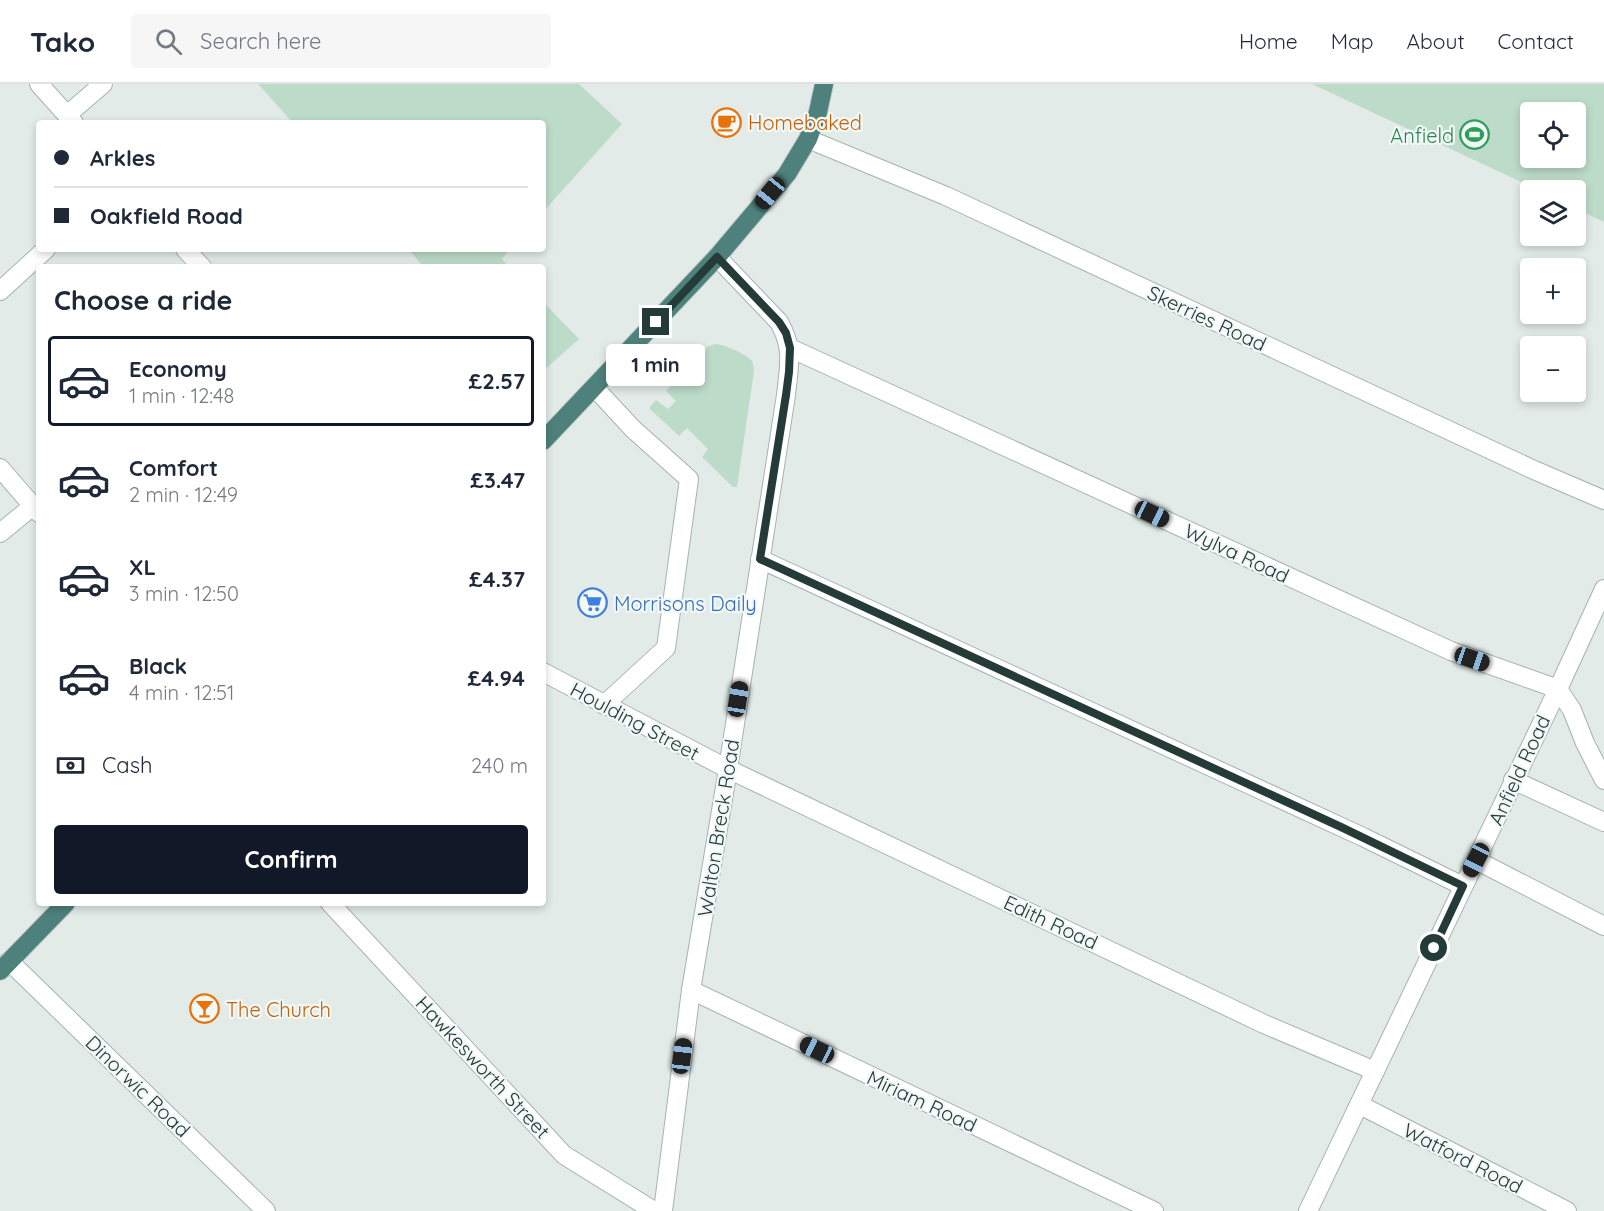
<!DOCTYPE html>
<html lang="en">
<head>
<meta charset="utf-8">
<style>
  body { margin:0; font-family:Quicksand,sans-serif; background:#f6f6f7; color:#1f2937; height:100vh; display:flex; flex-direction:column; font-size:22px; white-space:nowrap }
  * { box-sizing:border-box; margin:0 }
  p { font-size:20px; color:#747a83 }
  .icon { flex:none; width:33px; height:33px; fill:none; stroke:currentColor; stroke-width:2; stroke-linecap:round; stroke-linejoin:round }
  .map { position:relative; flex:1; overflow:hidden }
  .side { position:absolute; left:36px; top:180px; width:510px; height:642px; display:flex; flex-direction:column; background:#fff; border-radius:6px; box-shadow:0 3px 9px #0003 }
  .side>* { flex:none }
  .top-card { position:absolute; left:36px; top:36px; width:510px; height:132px; border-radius:6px; box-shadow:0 3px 9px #0003; display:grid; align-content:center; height:132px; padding:0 18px; background:#fff }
  .buttons { position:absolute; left:1520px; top:18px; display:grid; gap:12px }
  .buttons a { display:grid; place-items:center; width:66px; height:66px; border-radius:6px; background:#fff; box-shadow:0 3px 9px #0003; font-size:30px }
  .end { position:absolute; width:27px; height:27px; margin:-14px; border:8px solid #243b38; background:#fff; box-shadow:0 0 0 3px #fff }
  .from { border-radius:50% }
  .bubble { position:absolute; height:42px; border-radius:6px; background:#fff; box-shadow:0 3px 9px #0003; font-size:20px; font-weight:700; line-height:42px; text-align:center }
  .car { position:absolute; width:18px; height:36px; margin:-18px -9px; border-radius:8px; box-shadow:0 0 4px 2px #0007; background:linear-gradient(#222 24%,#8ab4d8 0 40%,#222 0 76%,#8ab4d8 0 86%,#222 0) }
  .top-card b { display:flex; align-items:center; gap:21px; height:57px; font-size:22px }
  .top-card b+b { border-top:2px solid #e0e1e3 }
  .top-card i { width:15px; height:15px; background:#1f2937 }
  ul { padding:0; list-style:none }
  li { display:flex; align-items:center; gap:18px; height:90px; margin:0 12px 9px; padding:0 6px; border:3px solid transparent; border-radius:6px }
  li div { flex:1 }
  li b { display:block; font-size:22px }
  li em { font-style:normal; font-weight:700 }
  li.on { border-color:#111827 }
  li>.icon { width:54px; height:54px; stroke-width:1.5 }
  h2 { padding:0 18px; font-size:27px; line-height:72px }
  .pay { display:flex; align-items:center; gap:15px; height:66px; padding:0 18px; font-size:22px }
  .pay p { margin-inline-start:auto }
  .action { display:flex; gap:12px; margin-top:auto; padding:12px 18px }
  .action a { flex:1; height:69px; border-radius:6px; background:#111827; color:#fff; font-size:24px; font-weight:700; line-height:69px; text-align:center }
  header { display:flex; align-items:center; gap:36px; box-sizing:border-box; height:84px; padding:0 30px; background:#fff; border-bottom:2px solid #e0e1e3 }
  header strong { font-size:28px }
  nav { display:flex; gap:33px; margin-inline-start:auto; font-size:21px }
  .search { width:420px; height:54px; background:#f6f6f7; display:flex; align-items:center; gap:15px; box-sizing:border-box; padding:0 21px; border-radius:6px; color:#747a83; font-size:22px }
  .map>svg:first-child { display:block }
</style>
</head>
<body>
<header>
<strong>Tako</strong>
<div class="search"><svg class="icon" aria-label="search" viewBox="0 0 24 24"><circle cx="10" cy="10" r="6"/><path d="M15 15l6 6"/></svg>Search here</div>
<nav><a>Home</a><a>Map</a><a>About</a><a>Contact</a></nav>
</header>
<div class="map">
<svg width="1604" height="1127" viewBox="0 0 1604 1127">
  <rect width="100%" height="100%" fill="#e2ebe8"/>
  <!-- green -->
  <path fill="#bddbc9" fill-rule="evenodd" d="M258 0H579L622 40 543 128V39H293Z
    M1312 0H1604V138L1575 124V106H1538ZM1530 28H1575V74H1530Z
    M408 165H510L502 175 509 183H424Z
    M543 218 579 255 543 287Z
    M716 260C723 260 748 271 752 277 753 279 754 284 754 287L737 403H733L702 373 708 365 687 344 679 352 649 324 656 316 668 325 676 317 666 307 708 262Z"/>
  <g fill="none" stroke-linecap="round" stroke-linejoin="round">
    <defs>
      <path id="service" d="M594 303 633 345 689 395 666 564 604 621"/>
      <path id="minor" d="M39 0 74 39
        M67 31 103 0
        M808 55 946 112 1534 386 1604 416
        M185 165 202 183
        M0 207 46 165
        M0 384 39 429
        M0 449 33 422
        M543 588 728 685 1264 940 1375 987
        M1558 605 1604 505
        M330 819 564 1071 654 1127
        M9 877 266 1127
        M691 906 1154 1127
        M1360 1021 1567 1127"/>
      <path id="tertiary" d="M790 264 1451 567 1558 605
        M760 475 1363 753 1463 802
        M1558 605 1572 626 1585 659 1604 696
        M1513 696 1604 738
        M1476 776 1604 842
        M663 1127 691 906 728 685 786 311C789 282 794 264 779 238L717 173
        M1308 1127 1558 605"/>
      <path id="trunk" d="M543 357 717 173 787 90 808 55 818 28 824 0
        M0 887 66 819"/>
    </defs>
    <!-- service casing -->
    <use href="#service" stroke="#a5b3b0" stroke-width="20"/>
    <!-- minor casing -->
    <use href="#minor" stroke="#a5b3b0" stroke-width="20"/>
    <!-- tertiary casing -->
    <use href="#tertiary" stroke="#a5b3b0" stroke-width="20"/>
    <!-- trunk casing -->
    <use href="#trunk" stroke="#c2c8c7" stroke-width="20"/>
    <!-- service -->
    <use href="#service" stroke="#fff" stroke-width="18"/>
    <!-- minor -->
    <use href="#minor" stroke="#fff" stroke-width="18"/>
    <!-- tertiary -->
    <use href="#tertiary" stroke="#fff" stroke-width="18"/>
    <!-- trunk -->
    <use href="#trunk" stroke="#4e817c" stroke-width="18"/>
  </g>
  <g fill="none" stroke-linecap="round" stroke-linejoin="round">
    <!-- route -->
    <path stroke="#243b38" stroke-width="8" d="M656 238 717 173 779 238 786 249 790 264 789 288 786 311 760 475 1341 743 1463 802 1434 864"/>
  </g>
  <!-- icons -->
  <defs>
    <symbol id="cafe-ring" viewBox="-11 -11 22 22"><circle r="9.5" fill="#f2f8f6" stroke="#e8710a" stroke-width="1.5"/><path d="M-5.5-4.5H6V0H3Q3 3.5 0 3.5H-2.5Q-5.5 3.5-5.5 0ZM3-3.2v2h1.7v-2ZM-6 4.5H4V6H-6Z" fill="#e8710a"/></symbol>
    <symbol id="stadium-ring" viewBox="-11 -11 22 22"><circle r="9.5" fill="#f2f8f6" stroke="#2e9e5b" stroke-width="1.5"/><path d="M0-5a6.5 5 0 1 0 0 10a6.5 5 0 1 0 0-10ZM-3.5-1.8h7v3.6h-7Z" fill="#2e9e5b"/></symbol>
    <symbol id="supermarket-ring" viewBox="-11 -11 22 22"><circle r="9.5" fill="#f2f8f6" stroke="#3f7fe0" stroke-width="1.5"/><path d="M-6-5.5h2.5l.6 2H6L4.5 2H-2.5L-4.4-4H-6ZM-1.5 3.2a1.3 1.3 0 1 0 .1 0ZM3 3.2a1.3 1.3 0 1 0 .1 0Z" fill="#3f7fe0"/></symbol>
    <symbol id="bar-ring" viewBox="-11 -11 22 22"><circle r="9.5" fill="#f2f8f6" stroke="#e8710a" stroke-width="1.5"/><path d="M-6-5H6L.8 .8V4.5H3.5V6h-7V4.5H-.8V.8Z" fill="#e8710a"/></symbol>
  </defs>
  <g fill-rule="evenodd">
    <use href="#cafe-ring" x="710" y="22" width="33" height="33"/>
    <use href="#stadium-ring" x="1458" y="34" width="33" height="33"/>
    <use href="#supermarket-ring" x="576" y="502" width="33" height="33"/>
    <use href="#bar-ring" x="188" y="908" width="33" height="33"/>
  </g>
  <g text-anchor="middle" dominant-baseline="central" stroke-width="4.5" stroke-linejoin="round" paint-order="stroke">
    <!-- food labels -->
    <g font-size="20" fill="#c56008" stroke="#f2f8f6" text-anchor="start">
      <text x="748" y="38">Homebaked</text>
      <text x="226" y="925">The Church</text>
    </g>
    <!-- leisure labels -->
    <g font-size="20" fill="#27864d" stroke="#f2f8f6" text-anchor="end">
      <text x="1454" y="51">Anfield</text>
    </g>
    <!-- street labels -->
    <g font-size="20" fill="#243b38" stroke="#f2f8f6">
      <text transform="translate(1207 234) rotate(25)">Skerries Road</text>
      <text transform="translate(1237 469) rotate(25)">Wylva Road</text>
      <text transform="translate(635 637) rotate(28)">Houlding Street</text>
      <text transform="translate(1519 686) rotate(-65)">Anfield Road</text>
      <text transform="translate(718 744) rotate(-81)">Walton Breck Road</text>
      <text transform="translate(1051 838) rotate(25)">Edith Road</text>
      <text transform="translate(483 983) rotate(47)">Hawkesworth Street</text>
      <text transform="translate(138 1002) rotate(44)">Dinorwic Road</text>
      <text transform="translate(922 1017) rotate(25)">Miriam Road</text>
      <text transform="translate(1463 1074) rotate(27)">Watford Road</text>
    </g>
    <!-- shop labels -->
    <g font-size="20" fill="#366cbe" stroke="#f2f8f6" text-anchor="start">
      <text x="614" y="519">Morrisons Daily</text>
    </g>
  </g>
</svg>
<div class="buttons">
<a><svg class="icon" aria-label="locate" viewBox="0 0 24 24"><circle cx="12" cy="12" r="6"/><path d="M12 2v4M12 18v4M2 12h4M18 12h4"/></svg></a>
<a><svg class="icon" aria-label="layers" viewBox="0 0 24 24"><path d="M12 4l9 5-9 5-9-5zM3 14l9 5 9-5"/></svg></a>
<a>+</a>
<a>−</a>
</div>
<i class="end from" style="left:1434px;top:864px"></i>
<i class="end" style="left:656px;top:238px"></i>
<div class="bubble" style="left:606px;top:260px;width:99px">1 min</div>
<i class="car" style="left:770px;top:109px;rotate:219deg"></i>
<i class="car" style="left:1152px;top:430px;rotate:115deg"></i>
<i class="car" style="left:1472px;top:575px;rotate:109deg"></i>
<i class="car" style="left:738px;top:615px;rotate:9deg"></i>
<i class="car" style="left:1476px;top:776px;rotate:207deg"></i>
<i class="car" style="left:817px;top:966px;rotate:295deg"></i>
<i class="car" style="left:682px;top:972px;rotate:7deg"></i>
<div class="top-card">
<b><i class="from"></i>Arkles</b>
<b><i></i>Oakfield Road</b>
</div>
<section class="side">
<h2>Choose a ride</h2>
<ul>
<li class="on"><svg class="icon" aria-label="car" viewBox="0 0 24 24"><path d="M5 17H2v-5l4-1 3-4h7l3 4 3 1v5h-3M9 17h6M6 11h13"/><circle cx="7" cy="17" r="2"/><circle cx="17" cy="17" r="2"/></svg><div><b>Economy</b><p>1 min · 12:48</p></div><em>£2.57</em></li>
<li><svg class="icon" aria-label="car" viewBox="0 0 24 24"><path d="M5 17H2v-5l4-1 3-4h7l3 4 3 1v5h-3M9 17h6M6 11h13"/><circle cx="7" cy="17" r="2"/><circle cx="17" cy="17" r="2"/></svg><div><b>Comfort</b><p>2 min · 12:49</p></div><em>£3.47</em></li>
<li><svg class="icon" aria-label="car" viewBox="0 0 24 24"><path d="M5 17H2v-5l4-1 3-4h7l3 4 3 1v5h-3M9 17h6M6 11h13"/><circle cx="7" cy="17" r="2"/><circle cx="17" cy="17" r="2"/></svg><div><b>XL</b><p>3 min · 12:50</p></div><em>£4.37</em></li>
<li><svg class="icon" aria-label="car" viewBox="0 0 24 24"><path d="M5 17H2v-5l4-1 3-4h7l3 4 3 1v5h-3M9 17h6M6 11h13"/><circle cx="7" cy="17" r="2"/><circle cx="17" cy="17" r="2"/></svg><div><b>Black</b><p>4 min · 12:51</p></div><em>£4.94</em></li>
</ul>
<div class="pay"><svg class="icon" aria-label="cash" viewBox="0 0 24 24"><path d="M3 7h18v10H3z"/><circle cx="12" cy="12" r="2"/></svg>Cash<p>240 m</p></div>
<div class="action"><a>Confirm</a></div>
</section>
</div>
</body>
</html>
